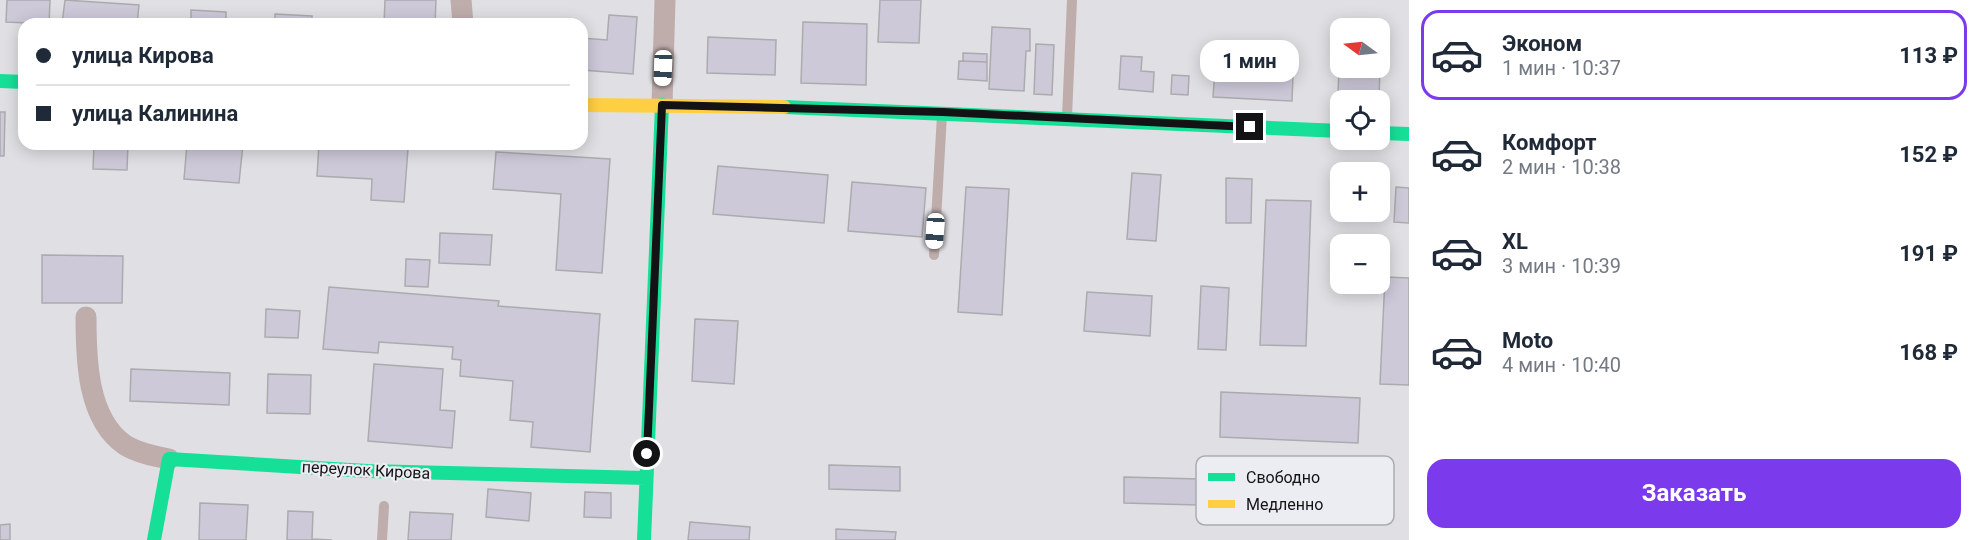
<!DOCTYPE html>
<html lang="ru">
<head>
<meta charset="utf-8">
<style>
  body { margin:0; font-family:Roboto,sans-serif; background:#f2f2f3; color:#1f2937; height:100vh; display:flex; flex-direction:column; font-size:22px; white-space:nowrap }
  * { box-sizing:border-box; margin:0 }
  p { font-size:20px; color:#747a83 }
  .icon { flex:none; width:33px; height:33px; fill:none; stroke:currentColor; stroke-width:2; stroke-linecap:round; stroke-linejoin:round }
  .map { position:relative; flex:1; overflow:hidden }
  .sheet { display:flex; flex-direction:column; background:#fff; width:570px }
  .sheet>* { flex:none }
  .top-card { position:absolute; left:18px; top:18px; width:570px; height:132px; border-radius:18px; box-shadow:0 3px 15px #0003; display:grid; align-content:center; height:132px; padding:0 18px; background:#fff }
  .needle { width:39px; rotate:285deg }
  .controls { position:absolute; left:1330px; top:18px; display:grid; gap:12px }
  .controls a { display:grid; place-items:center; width:60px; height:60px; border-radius:12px; background:#fff; box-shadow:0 3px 15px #0003; font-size:30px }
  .end { position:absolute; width:27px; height:27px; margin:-14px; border:8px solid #131315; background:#fff; box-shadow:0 0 0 3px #fff }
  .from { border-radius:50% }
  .bubble { position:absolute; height:42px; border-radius:18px; background:#fff; box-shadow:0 3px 15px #0003; font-size:20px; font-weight:700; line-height:42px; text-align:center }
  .car { position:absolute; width:18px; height:36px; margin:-18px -9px; border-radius:8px; box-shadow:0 0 4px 2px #0007; background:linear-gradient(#fff 24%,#345 0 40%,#fff 0 76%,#345 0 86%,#fff 0) }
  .top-card b { display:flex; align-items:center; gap:21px; height:57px; font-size:22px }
  .top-card b+b { border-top:2px solid #e0e1e3 }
  .top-card i { width:15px; height:15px; background:#1f2937 }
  ul { padding:10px 0 0; list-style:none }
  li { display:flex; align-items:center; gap:18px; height:90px; margin:0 12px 9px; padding:0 6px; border:3px solid transparent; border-radius:18px }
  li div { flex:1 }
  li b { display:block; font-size:22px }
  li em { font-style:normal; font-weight:700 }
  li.active { border-color:#7c3aed }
  li>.icon { width:54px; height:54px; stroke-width:1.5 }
  .primary-button { display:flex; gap:12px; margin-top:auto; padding:12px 18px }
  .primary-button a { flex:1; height:69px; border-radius:18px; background:#7c3aed; color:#fff; font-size:24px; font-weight:700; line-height:69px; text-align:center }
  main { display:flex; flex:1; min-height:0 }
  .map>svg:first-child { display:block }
</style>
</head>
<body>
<main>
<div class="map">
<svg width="1409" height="540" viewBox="0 0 1409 540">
  <rect width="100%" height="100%" fill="#e0e0e4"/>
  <!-- building -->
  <path fill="#cdc9d9" stroke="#ababae" stroke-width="1.5" d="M7 0H50L49 24 6 22Z
    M65 0 139 5 137 24H62Z
    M385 0H436L435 24H384Z
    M880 0H921L919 43 878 42Z
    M191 10 226 12V24H191Z
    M275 14 312 16V24H275Z
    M609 15 637 17 633 74 582 70V38L607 40Z
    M803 22 867 24 866 85 801 83Z
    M992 27 1030 29V51H1026L1024 91 989 89Z
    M708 37 776 40 775 75 707 73Z
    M1036 44 1054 45 1052 95 1034 94Z
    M963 53 987 54V62L963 61Z
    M1121 56 1142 57 1141 71 1154 72 1153 92 1119 89Z
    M959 61 987 62V81L958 79Z
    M1339 66 1380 68 1379 97 1338 96Z
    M1215 70 1293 75 1292 101 1213 97Z
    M1172 75 1189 76 1188 95 1171 94Z
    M0 112H5L4 156H0Z
    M94 144H128L127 170 93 169Z
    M187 144H243L239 183 184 179Z
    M319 144 408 149 404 202 371 200 372 179 317 176Z
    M496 152 610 159 602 273 556 270 561 194 493 189Z
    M718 166 828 175 824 223 713 214Z
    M1132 173 1161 175 1156 241 1127 239Z
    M1226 178 1252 179 1251 223H1226Z
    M852 182 926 188 922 237 848 231Z
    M966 187 1009 189 1002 315 958 312Z
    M1396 187 1409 188V223L1394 222Z
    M1266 200 1311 201 1306 346 1260 345Z
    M440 233 492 235 490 265 439 263Z
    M42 255 123 256 122 303H42Z
    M406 259 430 260 428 287 405 286Z
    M1385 277 1409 278V385L1380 384Z
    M1201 286 1229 288 1226 350 1198 349Z
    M329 287 499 301 498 306 600 314 590 452 531 447 533 422 510 420 513 381 460 376 461 360 452 359 453 347 379 342 378 353 323 349Z
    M1087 292 1152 296 1150 336 1084 331Z
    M266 309 300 311 298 338 265 337Z
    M695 319 738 321 734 384 692 381Z
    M374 364 443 369 440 410 455 411 452 448 368 441Z
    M131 369 230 373 229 405 130 401Z
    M268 374 311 375 310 414 267 413Z
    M1221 392 1360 398 1358 443 1220 437Z
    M829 465 900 467V491L829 489Z
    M1124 477 1199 479 1198 505 1124 503Z
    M488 489 531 493 529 521 486 517Z
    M585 492 611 493V518L584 517Z
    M200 503 248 505 246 540H199Z
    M288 511 313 512 312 539 332 540H287Z
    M410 512 453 514 451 540H408Z
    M690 522 750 527 749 540H688Z
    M10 524V540H0V525Z
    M836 529 896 532 895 540H836Z"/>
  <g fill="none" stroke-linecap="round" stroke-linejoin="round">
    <!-- lane -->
    <path stroke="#bfadac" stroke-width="10" d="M1067 117 1072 0
      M934 255 942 115
      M382 540 384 506"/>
    <!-- street -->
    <path stroke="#bfadac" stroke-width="21" d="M461 0 463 24
      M662 105 665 0
      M86 317C86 359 87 419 125 445 138 453 154 456 169 459"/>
    <!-- fast -->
    <path stroke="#16e098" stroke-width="14" d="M0 81 24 82
      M784 107 1341 131
      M1380 133 1409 134
      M154 540 169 459 367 471 646 478
      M644 540 662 105"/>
    <!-- slow -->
    <path stroke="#ffcf43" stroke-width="14" d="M582 105 784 107"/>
  </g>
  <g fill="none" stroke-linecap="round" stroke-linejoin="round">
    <!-- route -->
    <path stroke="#131315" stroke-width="8" d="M647 454 662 105 943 112 1250 127"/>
  </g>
  <g text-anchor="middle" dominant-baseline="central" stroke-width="4.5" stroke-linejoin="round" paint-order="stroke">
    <!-- street labels -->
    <g font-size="16" fill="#131315" stroke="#ecedf2">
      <text transform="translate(366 470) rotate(3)">переулок Кирова</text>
    </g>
  </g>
  <!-- legend -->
  <rect x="1196" y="456" width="198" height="69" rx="9" fill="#ecedf2" stroke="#abacb0" stroke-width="1.5"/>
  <rect x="1208" y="473" width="27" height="8" fill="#16e098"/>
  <rect x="1208" y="500" width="27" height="8" fill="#ffcf43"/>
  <g font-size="16" fill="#131315">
    <text x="1246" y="483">Свободно</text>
    <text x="1246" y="510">Медленно</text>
  </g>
</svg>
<div class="controls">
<a><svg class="needle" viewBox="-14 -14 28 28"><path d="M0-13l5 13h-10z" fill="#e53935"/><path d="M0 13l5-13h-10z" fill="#747a83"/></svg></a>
<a><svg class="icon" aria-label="locate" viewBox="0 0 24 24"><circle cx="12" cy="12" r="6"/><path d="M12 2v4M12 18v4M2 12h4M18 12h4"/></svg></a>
<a>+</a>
<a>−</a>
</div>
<i class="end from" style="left:647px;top:454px"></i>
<i class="end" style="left:1250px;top:127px"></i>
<div class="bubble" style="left:1200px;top:40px;width:99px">1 мин</div>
<i class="car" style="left:663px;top:68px;rotate:182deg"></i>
<i class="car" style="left:935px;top:231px;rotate:184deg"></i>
<div class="top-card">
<b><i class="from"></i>улица Кирова</b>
<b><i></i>улица Калинина</b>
</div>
</div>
<section class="sheet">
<ul>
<li class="active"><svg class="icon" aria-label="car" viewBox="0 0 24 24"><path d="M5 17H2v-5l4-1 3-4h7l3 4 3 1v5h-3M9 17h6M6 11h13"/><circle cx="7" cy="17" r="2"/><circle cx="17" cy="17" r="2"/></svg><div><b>Эконом</b><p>1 мин · 10:37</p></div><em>113 ₽</em></li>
<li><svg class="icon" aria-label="car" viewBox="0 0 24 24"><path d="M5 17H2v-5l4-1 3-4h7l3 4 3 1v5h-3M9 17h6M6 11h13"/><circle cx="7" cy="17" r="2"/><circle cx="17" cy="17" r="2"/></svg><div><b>Комфорт</b><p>2 мин · 10:38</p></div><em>152 ₽</em></li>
<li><svg class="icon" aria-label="car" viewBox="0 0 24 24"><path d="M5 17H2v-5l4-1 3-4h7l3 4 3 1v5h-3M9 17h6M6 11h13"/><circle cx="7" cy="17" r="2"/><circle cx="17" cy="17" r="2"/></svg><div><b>XL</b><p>3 мин · 10:39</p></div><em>191 ₽</em></li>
<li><svg class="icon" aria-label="car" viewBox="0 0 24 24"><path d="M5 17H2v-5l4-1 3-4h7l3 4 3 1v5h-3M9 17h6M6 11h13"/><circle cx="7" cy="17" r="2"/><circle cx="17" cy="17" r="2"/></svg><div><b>Moto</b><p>4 мин · 10:40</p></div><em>168 ₽</em></li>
</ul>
<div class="primary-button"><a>Заказать</a></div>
</section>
</main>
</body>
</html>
